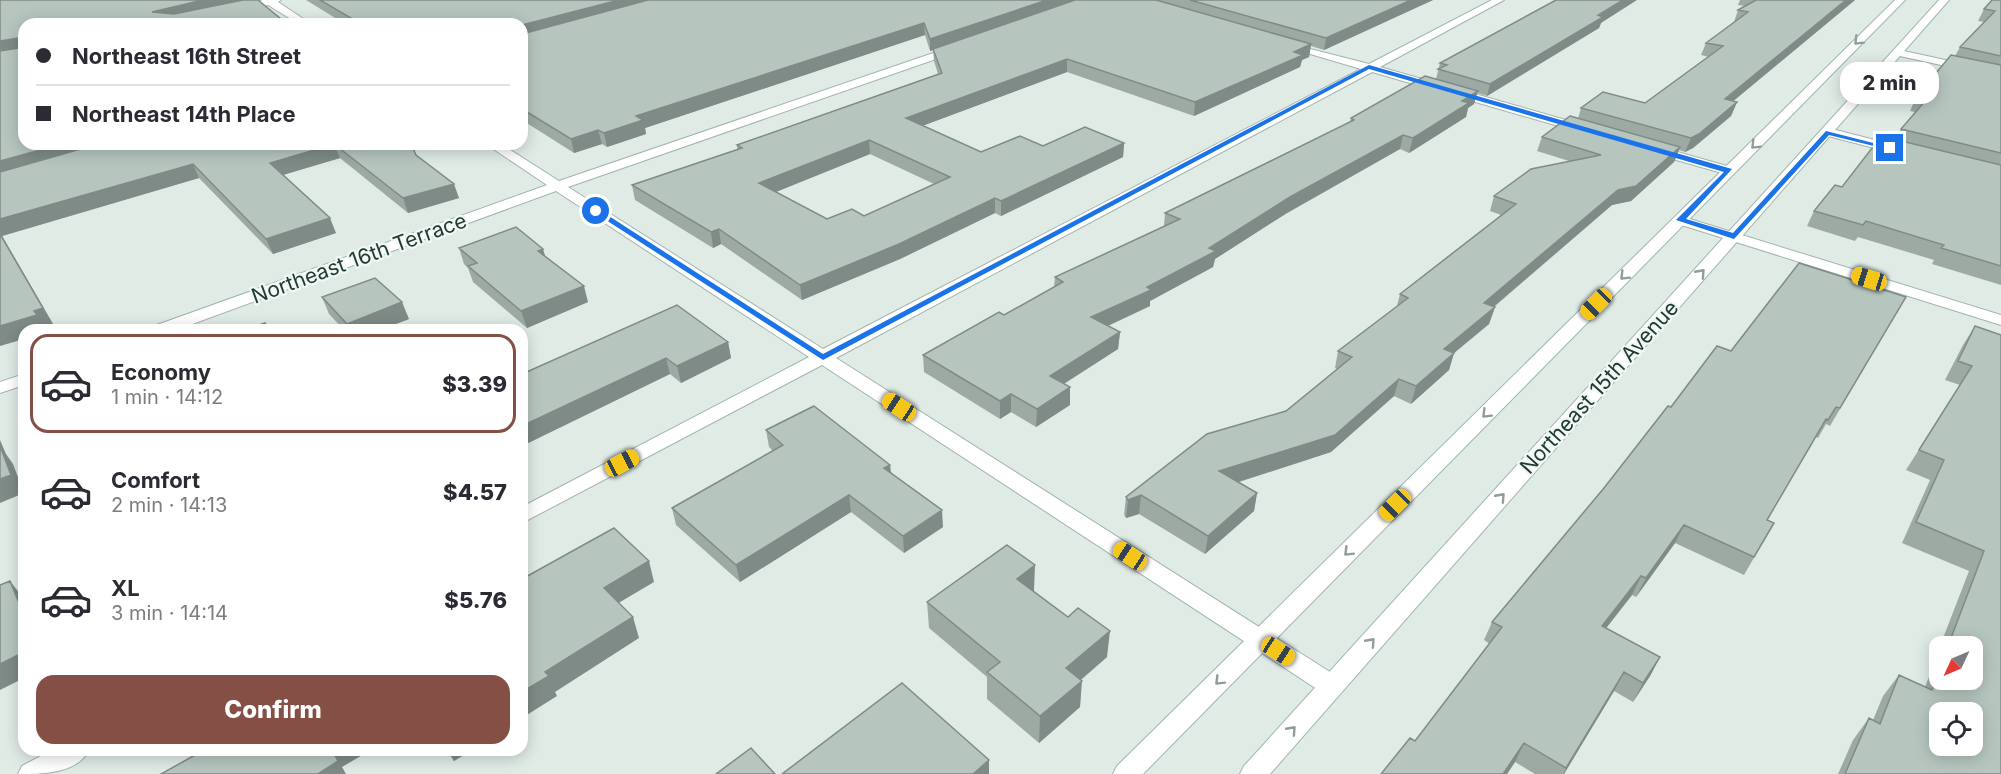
<!DOCTYPE html>
<html lang="en">
<head>
<meta charset="utf-8">
<style>
  body { margin:0; font-family:Inter,sans-serif; background:#f7f7f7; color:#2b2b33; height:100vh; display:flex; flex-direction:column; font-size:22px; white-space:nowrap }
  * { box-sizing:border-box; margin:0 }
  p { font-size:20px; color:#7c7c81 }
  .icon { flex:none; width:33px; height:33px; fill:none; stroke:currentColor; stroke-width:2; stroke-linecap:round; stroke-linejoin:round }
  .map { position:relative; flex:1; overflow:hidden }
  .drawer { position:absolute; left:18px; top:324px; width:510px; height:432px; display:flex; flex-direction:column; background:#fff; border-radius:18px; box-shadow:0 3px 15px #0003 }
  .drawer>* { flex:none }
  .guide { position:absolute; left:18px; top:18px; width:510px; height:132px; border-radius:18px; box-shadow:0 3px 15px #0003; display:grid; align-content:center; height:132px; padding:0 18px; background:#fff }
  .needle { width:39px; rotate:226deg }
  .controls { position:absolute; left:1929px; top:636px; display:grid; gap:12px }
  .controls a { display:grid; place-items:center; width:54px; height:54px; border-radius:12px; background:#fff; box-shadow:0 3px 15px #0003; font-size:30px }
  .end { position:absolute; width:27px; height:27px; margin:-14px; border:8px solid #1a73e8; background:#fff; box-shadow:0 0 0 3px #fff }
  .from { border-radius:50% }
  .bubble { position:absolute; height:42px; border-radius:18px; background:#fff; box-shadow:0 3px 15px #0003; font-size:20px; font-weight:800; line-height:42px; text-align:center }
  .car { position:absolute; width:18px; height:36px; margin:-18px -9px; border-radius:8px; box-shadow:0 0 4px 2px #0007; background:linear-gradient(#f5c518 24%,#345 0 40%,#f5c518 0 76%,#345 0 86%,#f5c518 0) }
  .guide b { display:flex; align-items:center; gap:21px; height:57px; font-size:22px }
  .guide b+b { border-top:2px solid #e1e1e2 }
  .guide i { width:15px; height:15px; background:#2b2b33 }
  ul { padding:10px 0 0; list-style:none }
  li { display:flex; align-items:center; gap:18px; height:99px; margin:0 12px 9px; padding:0 6px; border:3px solid transparent; border-radius:18px }
  li div { flex:1 }
  li b { display:block; font-size:22px }
  li em { font-style:normal; font-weight:800 }
  li.active { border-color:#844f44 }
  li>.icon { width:54px; height:54px; stroke-width:1.5 }
  .cta { display:flex; gap:12px; margin-top:auto; padding:12px 18px }
  .cta a { flex:1; height:69px; border-radius:18px; background:#844f44; color:#fff; font-size:24px; font-weight:800; line-height:69px; text-align:center }
  .map>svg:first-child { display:block }
</style>
</head>
<body>
<div class="map">
<svg width="2001" height="774" viewBox="0 0 2001 774">
  <rect width="100%" height="100%" fill="#e0ebe6"/>
  <g fill="none" stroke-linecap="round" stroke-linejoin="round">
    <defs>
      <path id="street" d="M263 0H281L278 2 311 24H299L268 5 239 11 234 8Z
        M1492 0H1504L1380 67 1587 126V132H1579L1372 72 836 358 1341 679 1344 686 1341 693 1332 696 1323 693 822 365 522 523V507L809 357 556 191 176 330H152L154 326 547 185 486 144H501L559 181 951 47H959V51L568 187 823 349 1361 69 1283 46V42L1369 64Z
        M1899 50 2001 72V78L1895 55 1894 53Z
        M1828 128 1914 150 1915 153 1909 157 1824 135V129Z
        M1653 145 1734 168 1736 171 1729 175 1648 152V146Z
        M1680 216 2001 315V325L1675 223 1673 220Z
        M24 374V385L0 393V382Z
        M52 750H89C77 774 42 774 18 774L22 766Z"/>
      <path id="secondary" d="M1895 0H1905L1143 774H1113L1117 766Z
        M1939 0H1949L1270 774H1240L1244 766Z"/>
    </defs>
    <!-- street casing -->
    <use href="#street" stroke="#a3b3ad" stroke-width="2"/>
    <!-- secondary casing -->
    <use href="#secondary" stroke="#9fb6ae" stroke-width="2"/>
    <!-- street -->
    <use href="#street" fill="#fff" fill-rule="evenodd"/>
    <!-- secondary -->
    <use href="#secondary" fill="#fff" fill-rule="evenodd"/>
  </g>
  <!-- wall -->
  <path fill="#9daaa4" fill-rule="evenodd" d="M0 0 24 144H411L416 155 459 198 408 213 340 158 283 175 336 233 273 254 199 178 2 236 53 324 44 327 46 330H24L0 346Z
    M306 0H1433L1324 50 1311 46 1309 57 1302 60 1300 67 1194 116 1067 72 922 126 981 152 1043 146 1124 143 1123 157 1001 216 995 213 900 259 802 300 721 244 713 248 635 200 632 185 737 150V145L938 74 934 61 933 50 930 51 925 35 645 128 646 134 607 147 602 144 574 153 522 120V24H345ZM870 154 934 184 864 216 827 219 776 192Z
    M1740 0H1855L1733 101 1737 102 1731 116 1693 148 1685 152 1679 150 1674 162 1631 201 1612 205 1494 307H1495L1489 324 1454 353 1449 370 1411 404 1394 396 1331 452 1239 482 1257 493 1254 511 1205 554 1139 514 1126 518 1124 515 1126 497 1286 411 1337 369 1335 368 1338 351 1397 306 1400 294 1501 215 1490 211 1494 196 1569 161 1537 151 1542 137 1578 119 1581 108 1645 103 1709 57 1701 55 1706 43 1734 22 1738 10 1745 6 1738 5Z
    M2001 0V285L1932 264 1934 260 1858 237 1855 241 1807 226 1814 211 1896 140 1901 129 1915 112 1910 111 1916 97 1955 56 1960 47 1984 22 1978 21 1984 9Z
    M1601 23 1599 28 1487 96 1477 93 1474 104 1468 108 1466 117 1409 153 1400 149 1287 213 1215 259 1213 267 1150 301V306L1108 326 1120 332 1118 349 1064 384 1070 405 1036 427 1011 412 1000 419 924 372 923 355 1004 315 1054 287 1055 277 1164 226 1165 213 1350 122 1351 118 1436 79 1440 63Z
    M459 248 545 257 588 302 527 328 473 282 468 268 464 264Z
    M322 297 409 319 380 330H344L329 314Z
    M1906 297 1830 426 1826 424 1818 438 1816 437 1767 520 1774 523 1744 575 1675 543 1636 597 1632 595 1606 628 1660 657 1650 676 1633 702 1614 691 1564 774H1535L1515 762 1507 774H1381L1415 741 1490 644 1484 640 1492 622 1671 407 1731 351Z
    M1975 326 2001 774H1838L1853 740 1869 718 1873 720 1883 696 1899 675 1925 687 1940 648V680L1972 646H1940L1969 571 1902 543 1930 480 1906 470 1960 385 1945 380 1963 345Z
    M728 342 731 358 681 383 670 374 522 446V374Z
    M766 430 890 465 891 472 943 527 904 553 851 512 740 582 676 525 672 508 773 451 769 447Z
    M1034 591 1068 617 1107 657 1081 680 1080 707 1039 743 987 699V677L929 628 927 602Z
    M446 750H472L454 761Z"/>
  <!-- shaded-wall -->
  <path fill="#7f8b86" d="M203 0H249L159 24 152 12Z
    M619 0H665L522 38V25Z
    M1047 0H1080L930 51V39Z
    M1411 0H1433L1324 50 1326 38Z
    M1623 0H1637L1601 23 1599 28 1487 96 1490 84Z
    M1846 0H1855L1719 113 1725 99Z
    M924 23 925 35 645 128 646 134 607 147 604 133 636 116Z
    M19 38 24 48 0 55V41Z
    M1311 44 1309 57 1302 60 1300 67 1194 116 1195 102 1294 52Z
    M1067 59V72L906 132V118Z
    M1478 91 1474 104 1468 108 1466 117 1409 153 1413 138 1462 101Z
    M1737 102 1731 116 1693 148 1685 152 1691 138Z
    M598 130 602 144 574 153 571 139Z
    M1403 135 1400 149 1287 213 1215 259 1213 267 1150 301V306L1090 334 1091 317 1147 287 1290 197Z
    M869 140 870 154 761 198 759 183Z
    M1124 143 1123 157 1001 216V201Z
    M62 144H121L0 177V161Z
    M334 144 340 158 276 177 270 163Z
    M1680 147 1674 162 1631 201 1612 205 1479 319 1484 303 1618 190Z
    M193 164 199 178 2 236 53 324 44 327 34 311 0 234V219Z
    M454 184 459 198 408 213 403 198Z
    M995 198V213L900 259 802 300 800 285Z
    M330 218 336 233 273 254 266 239Z
    M719 229 721 244 713 248 711 232Z
    M543 249 548 265 538 251Z
    M584 286 588 302 527 328 521 311Z
    M402 302 409 319 380 330H350L347 324Z
    M1495 307 1489 324 1454 353 1449 370 1411 404 1416 386 1444 349Z
    M37 315 46 330H24V339L0 346V326Z
    M1120 332 1118 349 1049 393 1050 376Z
    M728 342 731 358 681 383 677 366Z
    M666 358 670 374 522 446V426Z
    M1399 379 1394 396 1331 452 1216 489 1219 471Z
    M1070 387V405L1036 427 1037 409Z
    M1011 394V412L1000 419V401Z
    M0 440 6 454 13 464 24 493 0 503Z
    M890 465 891 481 884 468Z
    M1257 493 1254 511 1205 554 1208 536Z
    M849 495 851 512 740 582 736 565Z
    M1141 495 1139 514 1126 518 1128 500Z
    M942 510 943 527 904 553 903 536Z
    M1684 525 1675 543 1636 597 1646 578Z
    M649 561 654 582 610 608 604 588Z
    M1035 565 1034 591 1016 605 1017 579Z
    M1641 576 1632 595 1593 645 1602 626Z
    M10 581 24 599V615Z
    M633 617 639 638 555 692 557 696 522 718V692L545 672Z
    M1110 631 1107 657 1064 694 1066 668Z
    M24 652V678L0 690V664Z
    M1660 657 1650 676 1633 702 1643 683Z
    M1624 672 1614 691 1564 774H1563Z
    M1082 681 1080 707 1039 743 1040 716Z
    M1524 743 1515 762 1507 774H1503Z
    M332 750H371L342 767 346 774H318Z
    M448 750H472L454 761Z
    M989 760V774H973Z"/>
  <!-- building -->
  <path fill="#b6c6bf" stroke="#7f8b86" stroke-width="1.5" fill-rule="evenodd" d="M0 0H203L152 12 174 14 243 0H258L287 24H24V144H62L0 161V51L18 48 19 38 0 41Z
    M320 0H619L522 25V24H361Z
    M648 0H1047L930 39 924 23 636 116 643 120 604 133 598 130 571 139 522 109V34Z
    M1075 0H1156L1311 44 1294 52 1303 55 1195 102 1067 59 906 118 981 152 1020 136 1043 146 1085 127 1124 143 1001 201 995 198 899 244 800 285 719 229 711 232 632 185 742 148 737 145 942 73 933 49ZM869 140 950 177 864 216 852 209 827 219 759 183Z
    M1190 0H1411L1326 38Z
    M1556 0H1623L1598 15 1603 17 1490 84 1438 69 1447 65 1440 63Z
    M1756 0H1846L1725 99 1737 102 1699 134 1691 138 1581 108 1603 92 1645 103 1723 46 1706 43 1748 12 1738 10Z
    M1992 0H2001V56L1960 47 1995 11 1984 9Z
    M1951 55 2001 65V153L1901 129 1926 100 1916 97Z
    M1425 76 1478 91 1462 101 1469 103 1413 138 1403 135 1290 197 1209 248 1216 251 1147 287 1151 290 1091 317 1120 332 1050 376 1070 387 1037 409 1011 394 1000 401 923 355 999 312 1004 315 1063 282 1055 277 1180 219 1165 213 1354 120 1351 118Z
    M1570 116 1680 147 1636 186 1618 190 1484 303 1495 307 1444 349 1454 353 1416 386 1399 379 1335 435 1219 471 1257 493 1208 536 1141 495 1128 500 1126 497 1207 434 1286 411 1352 357 1338 351 1408 298 1400 294 1516 204 1494 196 1531 169 1601 155 1542 137Z
    M1893 139 2001 165V266L1941 248 1944 245 1866 221 1863 225 1814 211 1835 185 1842 187 1872 148 1883 151Z
    M98 144H411L416 155 454 184 403 198 334 144 270 163 330 218 266 239 193 164 0 219V172Z
    M516 227 543 249 538 251 584 286 521 311 468 266 477 263 459 248Z
    M0 234 43 308 34 311 37 315 0 326Z
    M1799 263 1906 297 1840 408 1836 407 1828 420 1826 419 1767 520 1774 523 1754 557 1684 525 1646 578 1641 576 1602 626 1660 657 1643 683 1624 672 1566 768 1524 743 1503 774H1381L1410 738 1415 741 1502 627 1492 622 1604 488 1668 406 1671 407 1717 346 1731 351Z
    M375 278 402 302 347 324 322 297Z
    M677 305 728 342 677 366 666 358 522 426V374Z
    M265 323 270 330H244Z
    M1975 326 2001 335V774H1845L1869 718 1880 724 1899 675 1932 690 1940 671V680H1972V646H1948L1984 551 1916 522 1944 460 1919 450 1972 366 1958 361ZM1940 712H1972V746H1940Z
    M814 406 890 465 884 468 942 510 903 536 849 495 736 565 672 508 783 445 766 430Z
    M0 446 11 475 0 479Z
    M614 528 649 561 604 588 633 617 545 672 549 676 522 692V579Z
    M1007 545 1035 565 1017 579 1068 617 1078 608 1110 631 1066 668 1082 681 1040 716 987 672 1000 662 927 602Z
    M10 581 24 615V652L0 664V585Z
    M902 683 989 760 973 774H782Z
    M751 748 775 774H716Z
    M204 750H332L338 761 318 774H161Z"/>
  <!-- one-way arrows -->
  <defs><path id="oneway-chevron" d="M-2-3.5L2.5 0L-2 3.5" fill="none" stroke-width="1.6" stroke-linecap="round" stroke-linejoin="round" transform="scale(1.5)"/></defs>
  <g stroke="#909d9a">
    <use href="#oneway-chevron" transform="translate(1858 41) rotate(135)"/>
    <use href="#oneway-chevron" transform="translate(1755 145) rotate(135)"/>
    <use href="#oneway-chevron" transform="translate(1701 273) rotate(-48)"/>
    <use href="#oneway-chevron" transform="translate(1624 276) rotate(135)"/>
    <use href="#oneway-chevron" transform="translate(1486 414) rotate(135)"/>
    <use href="#oneway-chevron" transform="translate(1501 497) rotate(-48)"/>
    <use href="#oneway-chevron" transform="translate(1348 552) rotate(135)"/>
    <use href="#oneway-chevron" transform="translate(1371 642) rotate(-48)"/>
    <use href="#oneway-chevron" transform="translate(1219 681) rotate(135)"/>
    <use href="#oneway-chevron" transform="translate(1292 730) rotate(-48)"/>
  </g>
  <!-- route -->
  <path fill="#1a73e8" d="M1369 65 1732 169 1686 219 1733 233 1826 131 1893 148 1890 150 1829 135 1734 239 1676 220 1724 172 1369 69 823 360 592 211 598 209 823 354Z"/>
  <g text-anchor="middle" dominant-baseline="central" stroke-width="4.5" stroke-linejoin="round" paint-order="stroke">
    <!-- street labels -->
    <g font-size="21" fill="#213b34" stroke="#f1f8f4">
      <text transform="translate(359 258) rotate(-20)">Northeast 16th Terrace</text>
      <text transform="translate(1599 387) rotate(-48)">Northeast 15th Avenue</text>
    </g>
  </g>
</svg>
<div class="controls">
<a><svg class="needle" viewBox="-14 -14 28 28"><path d="M0-13l5 13h-10z" fill="#e53935"/><path d="M0 13l5-13h-10z" fill="#7c7c81"/></svg></a>
<a><svg class="icon" aria-label="locate" viewBox="0 0 24 24"><circle cx="12" cy="12" r="6"/><path d="M12 2v4M12 18v4M2 12h4M18 12h4"/></svg></a>
</div>
<i class="end from" style="left:596px;top:211px"></i>
<i class="end" style="left:1890px;top:148px"></i>
<div class="bubble" style="left:1840px;top:62px;width:99px">2 min</div>
<i class="car" style="left:1869px;top:279px;rotate:287deg"></i>
<i class="car" style="left:1596px;top:304px;rotate:225deg"></i>
<i class="car" style="left:899px;top:407px;rotate:303deg"></i>
<i class="car" style="left:622px;top:463px;rotate:62deg"></i>
<i class="car" style="left:1395px;top:505px;rotate:225deg"></i>
<i class="car" style="left:1130px;top:556px;rotate:303deg"></i>
<i class="car" style="left:1278px;top:651px;rotate:123deg"></i>
<div class="guide">
<b><i class="from"></i>Northeast 16th Street</b>
<b><i></i>Northeast 14th Place</b>
</div>
<section class="drawer">
<ul>
<li class="active"><svg class="icon" aria-label="car" viewBox="0 0 24 24"><path d="M5 17H2v-5l4-1 3-4h7l3 4 3 1v5h-3M9 17h6M6 11h13"/><circle cx="7" cy="17" r="2"/><circle cx="17" cy="17" r="2"/></svg><div><b>Economy</b><p>1 min · 14:12</p></div><em>$3.39</em></li>
<li><svg class="icon" aria-label="car" viewBox="0 0 24 24"><path d="M5 17H2v-5l4-1 3-4h7l3 4 3 1v5h-3M9 17h6M6 11h13"/><circle cx="7" cy="17" r="2"/><circle cx="17" cy="17" r="2"/></svg><div><b>Comfort</b><p>2 min · 14:13</p></div><em>$4.57</em></li>
<li><svg class="icon" aria-label="car" viewBox="0 0 24 24"><path d="M5 17H2v-5l4-1 3-4h7l3 4 3 1v5h-3M9 17h6M6 11h13"/><circle cx="7" cy="17" r="2"/><circle cx="17" cy="17" r="2"/></svg><div><b>XL</b><p>3 min · 14:14</p></div><em>$5.76</em></li>
</ul>
<div class="cta"><a>Confirm</a></div>
</section>
</div>
</body>
</html>
